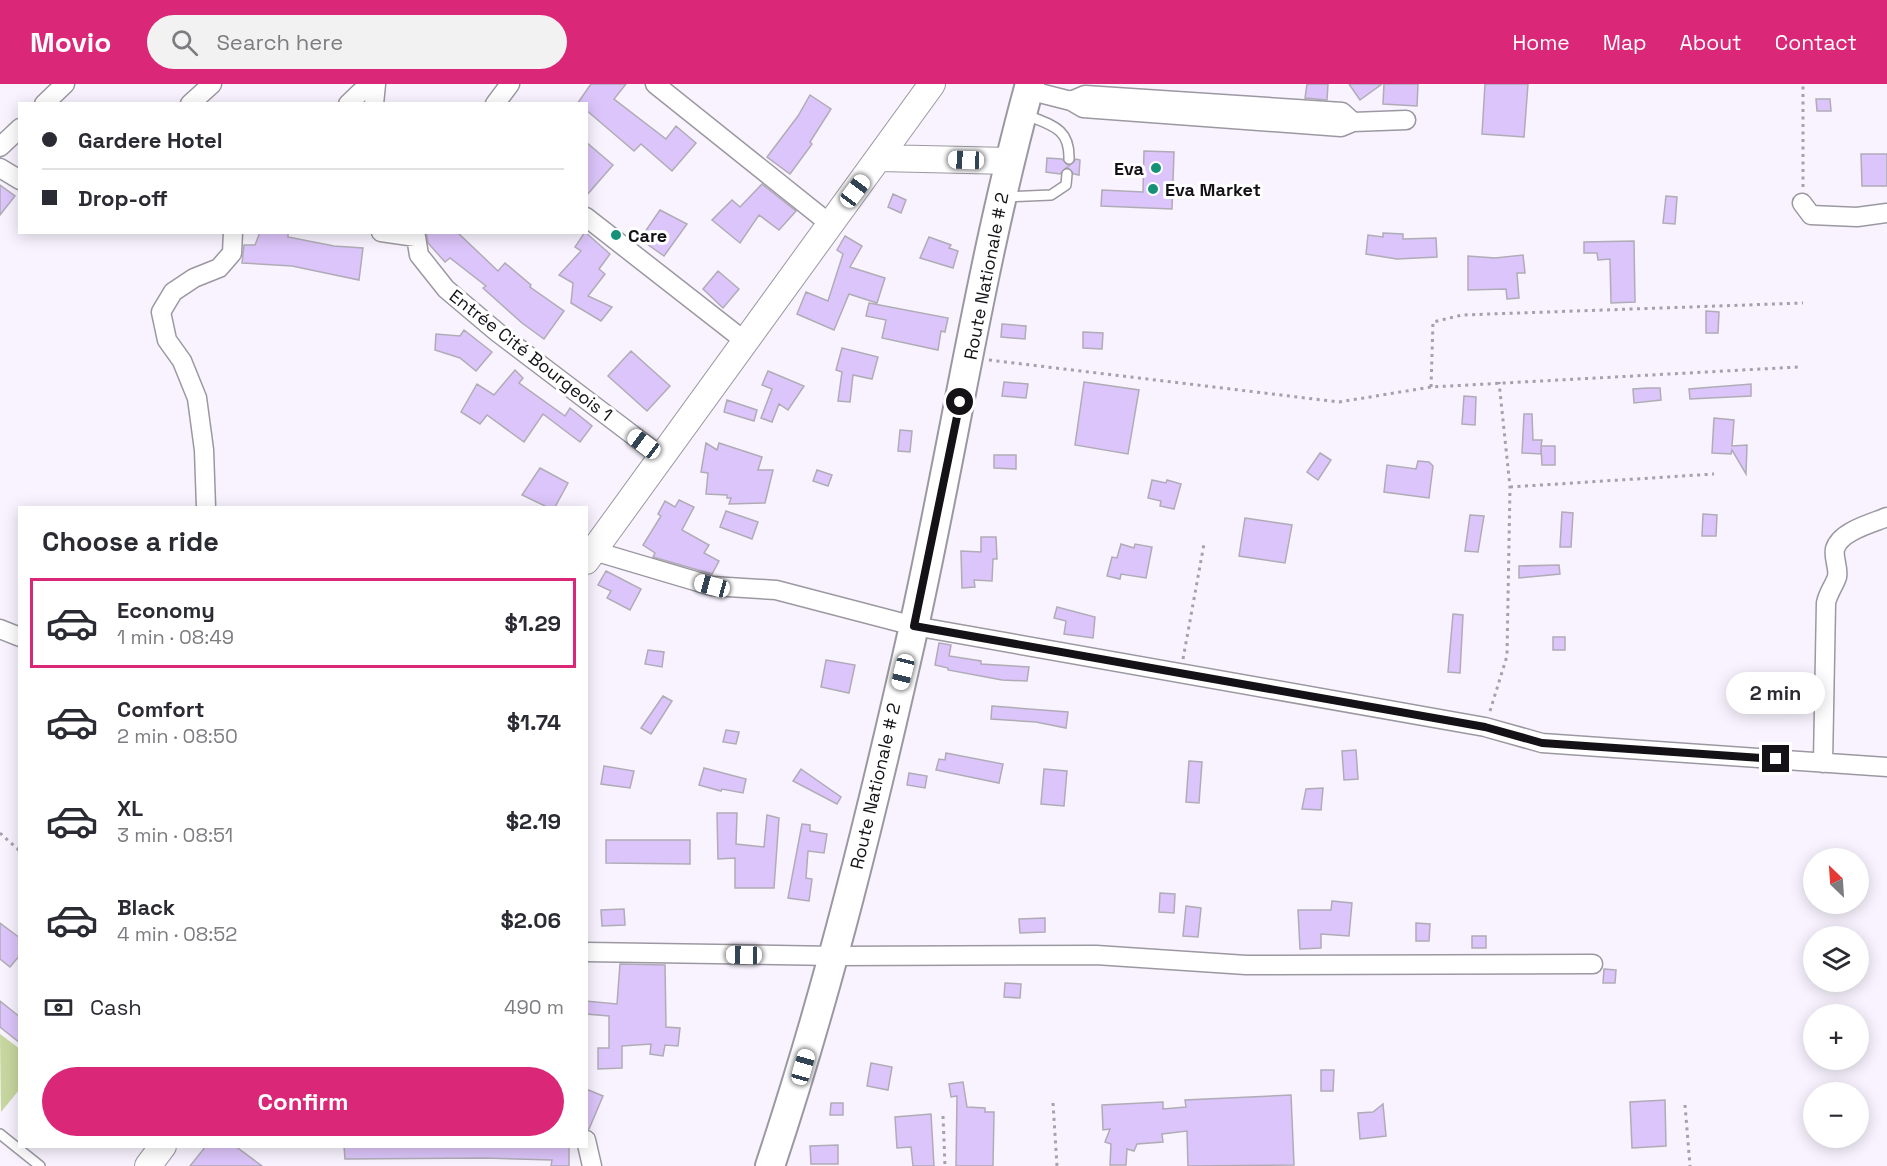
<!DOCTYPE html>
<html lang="en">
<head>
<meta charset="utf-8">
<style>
  body { margin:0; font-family:"Space Grotesk",sans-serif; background:#f2f2f3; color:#2b2b33; height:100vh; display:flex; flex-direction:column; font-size:22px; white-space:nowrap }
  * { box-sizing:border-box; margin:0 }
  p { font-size:20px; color:#7c7c81 }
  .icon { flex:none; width:33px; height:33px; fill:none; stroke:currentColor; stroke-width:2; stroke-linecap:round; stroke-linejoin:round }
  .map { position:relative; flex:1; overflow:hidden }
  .sheet { position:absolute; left:18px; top:422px; width:570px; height:642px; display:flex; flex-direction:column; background:#fff; border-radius:0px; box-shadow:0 3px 15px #0003 }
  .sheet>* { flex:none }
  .guide { position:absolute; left:18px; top:18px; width:570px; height:132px; border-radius:0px; box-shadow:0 3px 15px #0003; display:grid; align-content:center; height:132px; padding:0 24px; background:#fff }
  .needle { width:39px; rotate:335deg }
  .buttons { position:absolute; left:1803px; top:764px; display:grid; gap:12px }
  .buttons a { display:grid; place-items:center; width:66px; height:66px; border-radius:50%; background:#fff; box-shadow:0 3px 15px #0003; font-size:30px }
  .end { position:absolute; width:27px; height:27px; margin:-14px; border:8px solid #141216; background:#fff; box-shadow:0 0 0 3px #fff }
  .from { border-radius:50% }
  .bubble { position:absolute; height:42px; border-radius:21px; background:#fff; box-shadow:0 3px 15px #0003; font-size:20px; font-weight:800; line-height:42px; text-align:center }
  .car { position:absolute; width:18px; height:36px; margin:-18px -9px; border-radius:8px; box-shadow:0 0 4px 2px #0007; background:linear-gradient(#fff 24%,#345 0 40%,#fff 0 76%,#345 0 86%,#fff 0) }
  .guide b { display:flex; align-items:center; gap:21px; height:57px; font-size:22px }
  .guide b+b { border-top:2px solid #e1e1e2 }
  .guide i { width:15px; height:15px; background:#2b2b33 }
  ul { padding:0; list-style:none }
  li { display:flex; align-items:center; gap:18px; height:90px; margin:0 12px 9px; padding:0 12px; border:3px solid transparent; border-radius:0px }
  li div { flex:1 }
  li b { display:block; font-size:22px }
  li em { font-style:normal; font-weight:800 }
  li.on { border-color:#db2777 }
  li>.icon { width:54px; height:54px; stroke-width:1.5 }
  h2 { padding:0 24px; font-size:27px; line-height:72px }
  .pay { display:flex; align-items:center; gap:15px; height:66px; padding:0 24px; font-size:22px }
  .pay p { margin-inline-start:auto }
  .action { display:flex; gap:12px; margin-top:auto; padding:12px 24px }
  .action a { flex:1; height:69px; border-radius:36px; background:#db2777; color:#fff; font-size:24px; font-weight:800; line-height:69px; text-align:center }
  header { display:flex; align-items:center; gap:36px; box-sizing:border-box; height:84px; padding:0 30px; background:#db2777; color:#fff }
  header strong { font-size:28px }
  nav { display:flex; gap:33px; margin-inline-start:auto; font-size:21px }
  .search { width:420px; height:54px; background:#f2f2f3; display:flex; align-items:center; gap:15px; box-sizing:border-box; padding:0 21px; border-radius:33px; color:#7c7c81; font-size:22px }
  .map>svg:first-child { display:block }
</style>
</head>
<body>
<header>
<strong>Movio</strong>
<div class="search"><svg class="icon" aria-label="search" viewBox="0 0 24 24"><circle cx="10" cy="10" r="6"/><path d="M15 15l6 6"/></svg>Search here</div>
<nav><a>Home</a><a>Map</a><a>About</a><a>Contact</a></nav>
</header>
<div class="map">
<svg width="1887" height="1082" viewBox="0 0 1887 1082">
  <rect width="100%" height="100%" fill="#f8f3fe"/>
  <!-- green -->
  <path fill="#c8d7a0" d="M0 950 20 965 19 1006 1 1028Z"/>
  <!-- building -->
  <path fill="#dcc5fa" stroke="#b0acb6" stroke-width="1.5" d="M591 0H626L614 15 666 55 676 42 696 59 672 87 641 60 634 67 586 26V20H577Z
    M1307 0H1328L1327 16 1305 14Z
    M1349 0H1382L1360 16Z
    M1384 0H1418L1417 22 1383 20Z
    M1485 0H1528L1524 53 1482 50Z
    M810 11 831 25 810 58 812 60 790 90 767 73 798 32Z
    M1816 15H1830L1831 27H1817Z
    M586 58 613 81 586 112Z
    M1144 67 1174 68 1172 125 1101 122 1102 106 1143 108Z
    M1861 70H1887V102H1862Z
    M1047 74 1062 75 1069 82 1076 75 1080 76 1079 91 1074 90 1067 83 1060 90 1046 88Z
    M762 100 796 127 779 146 759 131 740 159 712 136 732 116 740 123Z
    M0 101 15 112 0 131Z
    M893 110 906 116 901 129 888 123Z
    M1666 112 1677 113 1675 140 1663 139Z
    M660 126 687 140 664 172 640 155Z
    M260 148H288V153L334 162 363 164 359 196 292 182 242 179 244 161H255Z
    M426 148H457L498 187 505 179 531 201 530 203 564 227 544 255 522 239 483 204 486 202 450 174 445 178 428 159Z
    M585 148 610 170 599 185 605 190 588 212 612 223 601 237 571 219 573 199 559 191 581 167 575 163Z
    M1383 149 1403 150V155L1436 154 1437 173 1397 175 1366 170 1368 151 1383 153Z
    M845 152 862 162 850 183 885 194 877 219 849 210 834 246 797 230 806 208 828 217 843 170 837 166Z
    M929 153 951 161 949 164 958 167 953 184 920 174Z
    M1634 157 1635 218 1611 219 1610 175 1598 176 1597 169H1584V158Z
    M1523 171 1525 189H1517L1519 214 1507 215 1506 205 1468 206V172L1495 174Z
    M718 187 739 205 723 224 703 205Z
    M869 219 948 234 945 248 941 247 938 266 882 254 886 236 866 232Z
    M1706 227 1719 228 1718 249H1706Z
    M1002 240 1026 242 1025 255 1001 253Z
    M464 246 492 268 476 287 460 274 435 266 436 250 460 252Z
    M1083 248 1103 249 1102 265 1083 264Z
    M842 264 878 273 872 295 853 291 850 318 838 317 842 288 836 286Z
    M631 267 670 302 647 327 608 292Z
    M515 286 523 294 519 299 565 332 570 324 592 342 580 358 543 330 524 358 487 331 480 340 461 328 477 300 494 311Z
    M768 287 804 302 788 326 779 320 772 338 761 334 772 305 762 301Z
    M1004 298 1028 300 1026 314 1002 312Z
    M1084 298 1139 306 1128 370 1075 361Z
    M1751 300V312L1690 315 1689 305Z
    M1648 304H1660L1661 316 1634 319 1633 305Z
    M1464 312 1476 313 1475 341 1462 340Z
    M727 316 757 326 754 337 724 328Z
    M1524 330H1532L1533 356H1542L1541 362H1555V381H1542L1541 363V370L1522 369Z
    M1714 334 1734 336 1732 362 1747 361 1746 390 1732 366 1731 370 1712 369Z
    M900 346 912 347 910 368 898 367Z
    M706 359 717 366 719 359 762 373 758 386H773L765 419 729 420 731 414H727V411L706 410 708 389 701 388Z
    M1320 369 1331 376 1318 396 1307 388Z
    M994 371H1016V385L994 384Z
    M1418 377 1429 378 1433 382 1429 414 1384 408 1387 381 1416 385Z
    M540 384 568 399 555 423H547L522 411Z
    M817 386 832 391 828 402 813 397Z
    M1152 396 1166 399 1167 396 1181 400 1174 425 1160 422 1161 417 1148 414Z
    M679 416 694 423 682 446 709 461 704 469 719 477 712 490 653 473 655 469 643 461 661 432 658 430 665 417 675 423Z
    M726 427 758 438 752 455 720 443Z
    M1562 428 1573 429 1571 463H1560Z
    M1703 430 1717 431 1716 452H1702Z
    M1470 431 1484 432 1478 468 1465 467Z
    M1245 434 1292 441 1285 479 1239 472Z
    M981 453H996L997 475H993L992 497 974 496 975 503 962 504 961 467 981 468Z
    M1121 460 1134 464 1135 460 1152 463 1146 494 1121 490 1120 495 1107 492 1112 473 1117 474Z
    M1559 481 1560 490 1519 494V482Z
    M606 487 641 505 630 526 607 514 611 507 598 501Z
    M1057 523 1095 533 1093 554 1064 550 1066 537 1054 534Z
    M1453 530 1463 531 1460 589 1448 588Z
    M1553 553H1565V566H1553Z
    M939 559 951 561 949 572 981 577V580L1029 583 1027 597 1002 596 948 586V584L935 581Z
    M648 566 664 568 662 583 645 580Z
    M826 576 855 581 849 609 821 603Z
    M663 612 672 617 651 650 641 644Z
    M992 622 1068 628 1066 644 1036 638 991 635Z
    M726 646 739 648 736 660 723 658Z
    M1356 666 1358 695 1344 696 1342 667Z
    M946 669 1003 680 999 699 936 686 939 675 945 676Z
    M1189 677 1202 678 1199 719 1186 718Z
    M604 682 634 687 630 704 601 700Z
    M704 684 746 695 743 709 722 705 721 707 699 701Z
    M801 685 841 713 837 720 793 697Z
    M1044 685 1067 687 1064 722 1041 720Z
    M909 689 927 692 925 704 907 701Z
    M1323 704 1321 726 1302 725 1306 705Z
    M717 729H737L736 760 764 763 767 731 779 734 774 804H735V774L718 775Z
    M802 740 810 741V747L827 750 824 769 808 767 806 794 812 795 809 817 788 814Z
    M606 756H690V780L606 779Z
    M1160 809 1175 810 1174 829 1159 828Z
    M1332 817 1352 819 1349 852 1321 850V864L1300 865 1298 826H1331Z
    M1186 822 1201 824 1198 853 1183 852Z
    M624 825 625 841 602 842 601 826Z
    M1045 834V848L1020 849 1019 835Z
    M0 839 20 854V871L10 883 0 875Z
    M1416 839 1430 840 1429 857H1416Z
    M1472 852H1486V864H1472Z
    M620 880 665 881 666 943 680 944 678 962 665 961 663 972 650 970 651 960 622 962V984L598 985V964H609V932L586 930V917L617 920Z
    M1604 885 1616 886 1615 899H1603Z
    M1005 899 1021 900 1020 914 1004 913Z
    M0 917 20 933V959L0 943Z
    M871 979 892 983 888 1006 867 1002Z
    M1321 986H1334L1333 1007H1321Z
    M963 998 967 1023 985 1024V1028H994L993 1082H956L957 1012 951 1013 949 1000Z
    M586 1005 603 1012 589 1045H586Z
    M1291 1011 1294 1081 1188 1082 1187 1047 1162 1050 1163 1058 1137 1060 1134 1067 1127 1065 1126 1081H1110L1111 1060 1105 1058 1110 1045 1103 1046 1102 1021 1163 1018V1025L1186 1023 1185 1016Z
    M1665 1016 1666 1062 1632 1064 1630 1018Z
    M831 1019H843V1031H830Z
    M1383 1020 1386 1052 1360 1055 1358 1029 1373 1028Z
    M931 1030 934 1082H913L911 1063 897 1064 895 1033Z
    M838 1061V1080H811L810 1062Z
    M206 1062H235L262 1082H190Z
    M344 1062H569V1082H551L552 1076 485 1074 345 1075Z"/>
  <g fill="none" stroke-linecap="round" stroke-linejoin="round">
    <defs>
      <path id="service" d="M1024 30C1050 41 1070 43 1069 75
        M1005 113 1051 111 1066 101 1067 90
        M0 1050 40 1082"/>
      <path id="minor" d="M655 0 830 140
        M1028 6 1071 17 1083 24 1341 43 1353 38 1406 36
        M1071 17 1085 11 1342 28 1353 38
        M44 20 65 0
        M190 20 212 0
        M348 20 369 0
        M374 20 376 0
        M495 20 510 0
        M0 63 20 44
        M0 84 20 96
        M1802 119 1811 131 1857 133 1887 129
        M586 133 746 258
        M381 148 416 153 419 171 446 205 497 248 663 374
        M206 423 204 366 197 314 182 277 167 256 161 228 173 208 194 194 219 184 232 169 233 148
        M594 467 712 502 776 506 914 542 1485 643 1542 659 1887 683
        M0 545 20 553
        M1823 679 1826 519C1828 509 1834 502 1837 493 1839 484 1833 474 1835 465 1840 447 1873 439 1887 433
        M586 868 835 872 1096 871 1246 881 1593 880
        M586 1056 592 1082"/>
      <path id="secondary" d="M880 74 1009 77
        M586 477 932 0
        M148 1082 163 1062"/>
      <path id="primary" d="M770 1082C829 905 873 724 914 542 954 361 981 178 1030 0"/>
    </defs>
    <!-- service casing -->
    <use href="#service" stroke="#9c98a1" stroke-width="12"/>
    <!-- minor casing -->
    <use href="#minor" stroke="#9c98a1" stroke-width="21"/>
    <!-- secondary casing -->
    <use href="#secondary" stroke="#9c98a1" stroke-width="28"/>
    <!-- primary casing -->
    <use href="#primary" stroke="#9c98a1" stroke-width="32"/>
    <!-- path -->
    <path stroke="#a5a1aa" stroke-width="3" stroke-dasharray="3 4.5" stroke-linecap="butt" d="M1803 103V0
      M989 276 1339 318 1431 303 1798 283
      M1431 303 1433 238 1462 231 1803 219
      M1510 403 1714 390
      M1183 575 1204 460
      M1490 627 1507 572 1510 403 1499 298
      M0 749 20 767
      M1053 1019 1057 1082
      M1685 1021 1690 1082
      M943 1032 945 1082"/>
    <!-- service -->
    <use href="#service" stroke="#fff" stroke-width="9"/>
    <!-- minor -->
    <use href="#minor" stroke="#fff" stroke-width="18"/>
    <!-- secondary -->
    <use href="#secondary" stroke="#fff" stroke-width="26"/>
    <!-- primary -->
    <use href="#primary" stroke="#fff" stroke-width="28"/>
  </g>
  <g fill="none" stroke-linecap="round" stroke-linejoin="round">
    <!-- route -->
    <path stroke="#141216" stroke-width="8" d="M960 318 914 542 1485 643 1542 659 1776 675"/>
  </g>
  <!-- markers -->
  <g fill="#159177" stroke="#fff" stroke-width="2">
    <circle cx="1156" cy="84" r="6"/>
    <circle cx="1153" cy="105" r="6"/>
    <circle cx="616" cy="151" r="6"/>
  </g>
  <g text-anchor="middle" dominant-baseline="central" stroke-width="6" stroke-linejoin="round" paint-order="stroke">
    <!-- poi labels -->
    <g font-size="18" font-weight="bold" fill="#141216" stroke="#fff" text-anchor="start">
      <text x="1144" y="84" text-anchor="end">Eva</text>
      <text x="1165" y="105">Eva Market</text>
      <text x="628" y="151">Care</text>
    </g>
    <!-- street labels -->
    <g font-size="18" fill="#141216" stroke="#fff">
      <text transform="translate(986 192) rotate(-79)">Route Nationale # 2</text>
      <text transform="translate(531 271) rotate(38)">Entrée Cité Bourgeois 1</text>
      <text transform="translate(875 702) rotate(-77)">Route Nationale # 2</text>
    </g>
  </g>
</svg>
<div class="buttons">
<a><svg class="needle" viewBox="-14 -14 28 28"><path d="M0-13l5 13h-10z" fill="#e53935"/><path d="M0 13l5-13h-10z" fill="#7c7c81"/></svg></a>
<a><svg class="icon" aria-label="layers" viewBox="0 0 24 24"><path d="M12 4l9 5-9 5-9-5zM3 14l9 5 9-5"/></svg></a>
<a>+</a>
<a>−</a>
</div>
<i class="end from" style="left:960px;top:318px"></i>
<i class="end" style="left:1776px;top:675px"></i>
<div class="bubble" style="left:1726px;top:588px;width:99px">2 min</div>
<i class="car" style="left:966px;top:76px;rotate:272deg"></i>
<i class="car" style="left:855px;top:107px;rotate:37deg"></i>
<i class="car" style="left:644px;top:360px;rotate:307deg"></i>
<i class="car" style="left:712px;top:502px;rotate:285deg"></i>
<i class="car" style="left:903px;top:588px;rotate:194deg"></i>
<i class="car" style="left:744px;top:871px;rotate:271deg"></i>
<i class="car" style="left:803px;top:983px;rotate:16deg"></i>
<div class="guide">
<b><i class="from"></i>Gardere Hotel</b>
<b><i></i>Drop-off</b>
</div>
<section class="sheet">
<h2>Choose a ride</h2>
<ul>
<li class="on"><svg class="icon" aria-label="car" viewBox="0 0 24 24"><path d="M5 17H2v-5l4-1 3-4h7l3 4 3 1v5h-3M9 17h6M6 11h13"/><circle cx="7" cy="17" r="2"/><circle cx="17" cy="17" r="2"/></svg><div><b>Economy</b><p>1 min · 08:49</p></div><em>$1.29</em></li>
<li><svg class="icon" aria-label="car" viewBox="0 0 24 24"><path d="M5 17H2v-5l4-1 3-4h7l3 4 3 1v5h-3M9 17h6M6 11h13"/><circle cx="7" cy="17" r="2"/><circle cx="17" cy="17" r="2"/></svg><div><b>Comfort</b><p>2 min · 08:50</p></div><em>$1.74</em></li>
<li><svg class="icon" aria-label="car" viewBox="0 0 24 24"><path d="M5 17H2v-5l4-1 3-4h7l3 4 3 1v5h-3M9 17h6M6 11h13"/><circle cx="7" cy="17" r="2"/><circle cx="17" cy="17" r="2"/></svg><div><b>XL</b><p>3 min · 08:51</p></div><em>$2.19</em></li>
<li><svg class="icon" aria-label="car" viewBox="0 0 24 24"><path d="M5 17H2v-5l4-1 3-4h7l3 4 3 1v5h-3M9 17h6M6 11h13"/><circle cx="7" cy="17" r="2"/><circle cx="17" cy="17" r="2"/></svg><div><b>Black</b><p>4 min · 08:52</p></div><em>$2.06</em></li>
</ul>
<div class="pay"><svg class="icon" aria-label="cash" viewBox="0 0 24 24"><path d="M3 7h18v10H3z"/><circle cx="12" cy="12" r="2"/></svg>Cash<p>490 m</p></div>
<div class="action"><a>Confirm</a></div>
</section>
</div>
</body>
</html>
